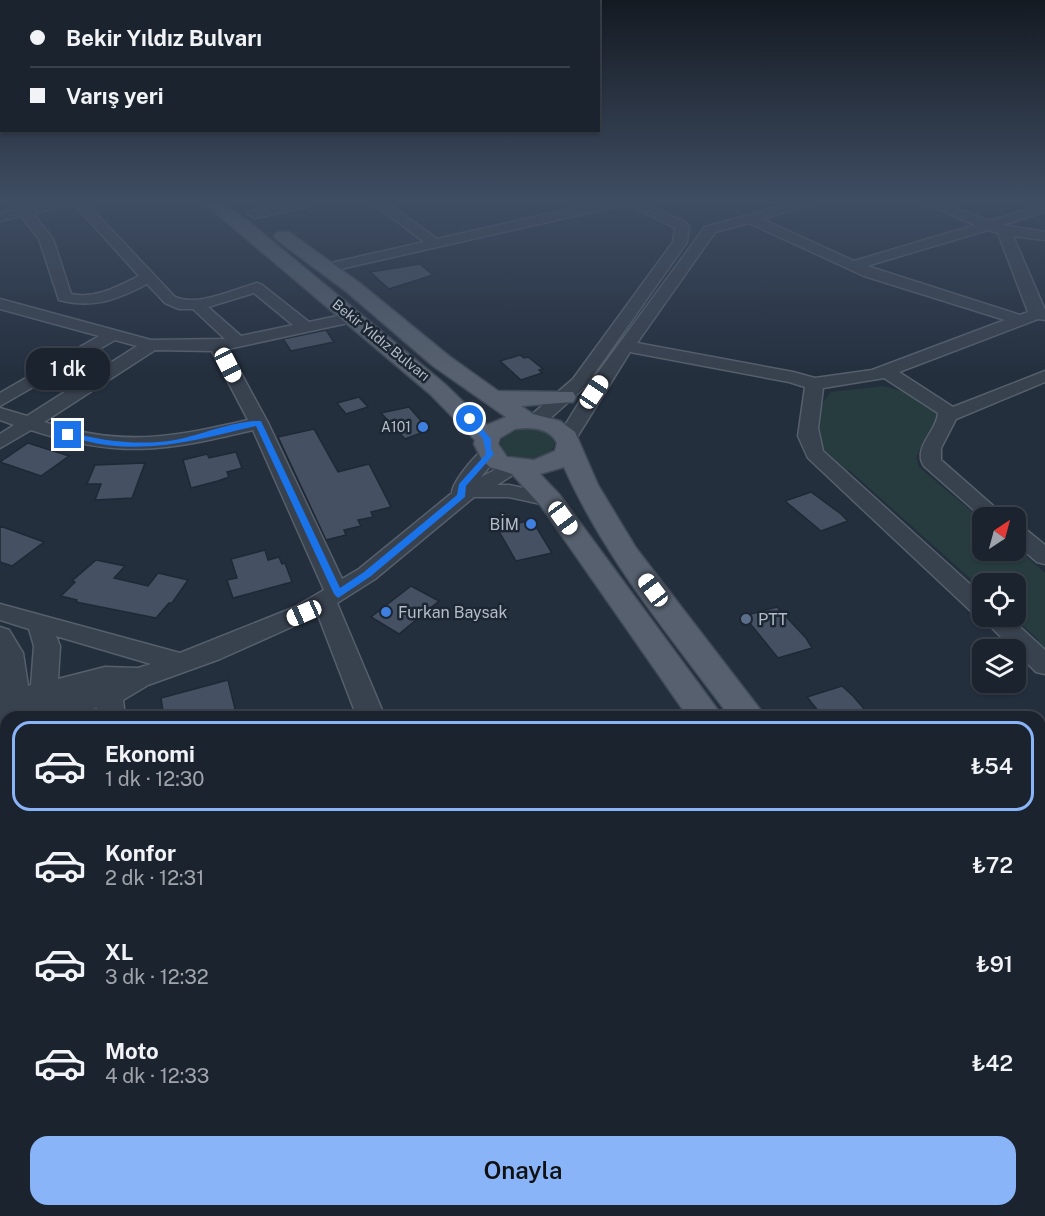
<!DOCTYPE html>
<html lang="tr">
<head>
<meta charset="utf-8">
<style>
  body { margin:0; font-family:"Public Sans",sans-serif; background:#242b36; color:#f1f3f6; height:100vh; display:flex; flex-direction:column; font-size:22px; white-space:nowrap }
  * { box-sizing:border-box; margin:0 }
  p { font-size:20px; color:#a0a4aa }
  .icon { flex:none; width:33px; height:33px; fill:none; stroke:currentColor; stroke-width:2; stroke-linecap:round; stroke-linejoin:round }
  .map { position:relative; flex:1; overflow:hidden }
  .details { position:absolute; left:0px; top:711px; width:1046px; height:506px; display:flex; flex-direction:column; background:#1b232e; border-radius:18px 18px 0 0; box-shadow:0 2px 4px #0004,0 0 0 2px #39404a }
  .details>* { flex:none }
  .hud { position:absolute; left:0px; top:0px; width:600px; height:132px; box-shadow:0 2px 4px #0004,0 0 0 2px #39404a; display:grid; align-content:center; height:132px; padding:0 30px; background:#1b232e }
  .needle { width:39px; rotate:36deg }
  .tools { position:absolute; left:972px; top:507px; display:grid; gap:12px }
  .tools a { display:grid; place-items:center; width:54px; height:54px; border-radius:12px; background:#1b232e; box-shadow:0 2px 4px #0004,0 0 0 2px #39404a; font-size:30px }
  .end { position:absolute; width:27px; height:27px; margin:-14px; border:8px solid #1a73e8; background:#fff; box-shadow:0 0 0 3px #fff }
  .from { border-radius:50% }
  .bubble { position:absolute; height:42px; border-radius:18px; background:#1b232e; box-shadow:0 2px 4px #0004,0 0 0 2px #39404a; font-size:20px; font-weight:600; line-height:42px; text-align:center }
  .car { position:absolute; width:18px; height:36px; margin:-18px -9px; border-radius:8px; box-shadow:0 0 4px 2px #0007; background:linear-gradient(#fff 24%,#345 0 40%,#fff 0 76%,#345 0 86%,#fff 0) }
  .hud b { display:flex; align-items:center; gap:21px; height:57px; font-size:22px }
  .hud b+b { border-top:2px solid #39404a }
  .hud i { width:15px; height:15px; background:#f1f3f6 }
  ul { padding:10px 0 0; list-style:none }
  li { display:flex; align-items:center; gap:18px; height:90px; margin:0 12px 9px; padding:0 18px; border:3px solid transparent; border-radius:18px }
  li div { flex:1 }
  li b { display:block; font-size:22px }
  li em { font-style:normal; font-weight:600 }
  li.active { border-color:#8ab4f8 }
  li>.icon { width:54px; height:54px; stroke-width:1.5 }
  .cta { display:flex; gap:12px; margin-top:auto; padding:12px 30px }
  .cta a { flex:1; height:69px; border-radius:18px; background:#8ab4f8; color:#111; font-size:24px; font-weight:600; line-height:69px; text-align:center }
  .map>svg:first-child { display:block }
</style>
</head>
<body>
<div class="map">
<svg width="1045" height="1216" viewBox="0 0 1045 1216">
  <rect width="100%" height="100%" fill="#242f3e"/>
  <!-- green -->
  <path fill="#263c3f" d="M883 386C902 391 926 397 937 415L916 457 919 467 982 520V550H1016V548L1045 573V659L1027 644 1039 640 1013 617 1016 616V584H982V589L849 470 839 472C816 446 805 422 831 392Z
    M527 428C539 430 550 431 555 443 550 466 506 465 500 444 503 432 515 429 527 428Z"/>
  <!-- building -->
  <path fill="#455162" stroke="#1f2835" stroke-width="1.5" d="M420 264 433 275 389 289 370 272Z
    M326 330 334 342 291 351 283 339Z
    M520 355 524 358 528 357 543 369 539 370 542 373 521 380 500 361Z
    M359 397 368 407 346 414 337 403Z
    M409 407 429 430 405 439 381 413Z
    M314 429 338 472 369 464 391 507 371 512 373 517 358 520 361 526 344 530 346 535 326 540 278 437Z
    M28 443 69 456 41 476 0 462Z
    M236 452 242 468 227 472 229 477 218 481 191 488 183 460 207 454 209 458Z
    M145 463 132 498 95 500 101 484H87L95 465Z
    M811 492 841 514 848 521 821 531 785 501Z
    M532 520 552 553 516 561 497 528Z
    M0 526 44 542 12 566 0 562Z
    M265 550 268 560 279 557 282 564 285 563 292 582 233 598 227 580 237 578 231 559Z
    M96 560 125 566 114 578 148 586 158 573 188 580 172 603H169L156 618 76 602 77 600 61 596 75 582 72 581Z
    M411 586 439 601 399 634 371 617Z
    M777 607 806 638 812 648 778 658 744 616Z
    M228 680 237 717H164L161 698Z
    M842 686 853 696 871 717H823L807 697Z"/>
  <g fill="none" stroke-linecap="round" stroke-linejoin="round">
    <defs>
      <path id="minor" d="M9 203H22L27 207 47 203H71L33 214 53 239 71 294C96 299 117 287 139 276L73 203H86L175 297C200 307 233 289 257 283L262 285 309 322 351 313 357 315 359 318 357 321 228 349 268 423 342 579 359 569 452 493C452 483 474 456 483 450 487 447 492 449 497 450L500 454 481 477 508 463H522L525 467 497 485H509L557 495 561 500 557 505 550 506 509 497H474L375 579 337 603 385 717H357L318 615 220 659 148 685 123 700 125 717H97V708L54 717H6V727L0 729V627L9 630 23 653 28 686 31 685 34 646 29 629 0 620V604L180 653 295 607 324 590 253 430C164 451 120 459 31 430L0 448V434L14 425 0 420V408L27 416 137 346 115 340 0 406V393L99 336 0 309V299L151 340 225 339 193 309H179L165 303 147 284C116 300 94 309 59 300L39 239 21 216 0 221V213L15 210ZM254 293 293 325 241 336 208 307ZM155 350 212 351 248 420C170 438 122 447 44 422ZM56 636 151 664 138 668 105 667 58 679 60 646Z
        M288 203H312L311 206 255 218 248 214 250 211Z
        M373 203H387L437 239 597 203H620L614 207 327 272 322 271 320 268 322 265 424 242Z
        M626 203H643L685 222 689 227 687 242 585 387 543 425H529L527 421 529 417 573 379 673 242 675 228Z
        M791 203H812L762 219 854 261 975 225 924 203H942L989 221 1045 204V212L1002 225 1045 232V240L1013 236 1045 310V320L1038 319 899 372 953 407 1045 371V382L956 419 941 448V460L1007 518H983L924 466C912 448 937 431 938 413L884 378 823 388 818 428 823 451 982 595V616H1008L1045 650V674L1036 672 980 616 974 614 808 458 798 436 805 387 789 382 630 352 574 442H560L557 438 599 371 705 227ZM749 223 864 276 1005 320 872 370 815 378 793 372 637 343 715 232ZM988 230 998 233 1028 312 1020 315 867 266Z
        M1016 526 1024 528 1045 545V564L1037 562 1016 544Z
        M1045 736V758L1040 759V737Z
        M1045 793V819L1040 820V795Z
        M6 822V848L0 850V824Z
        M6 890V985L0 988V892Z
        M6 989V1023L0 1024V990Z
        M941 1210H995L993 1216H939Z"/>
      <path id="major" d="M204 203H223L254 226 446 385 487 425 506 417 433 366 347 292 277 240 274 236 277 232H289L361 284 449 356 498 391 573 392 576 397 573 402 521 406 533 414 560 421 575 432 598 485 636 548 766 717H730C671 637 605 559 564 467L540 474 559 494 723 717H688L541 506 512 474 490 467 482 460 474 444 475 440 430 394ZM515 429C530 427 549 427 557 443L555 451 534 460 507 457 498 444 500 438Z
        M1040 1078 1045 1081V1133L1040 1130Z
        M1040 1172 1045 1174V1216H1023L1020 1210H1040Z"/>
    </defs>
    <!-- minor casing -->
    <use href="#minor" stroke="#565f6c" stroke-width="3"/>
    <!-- major casing -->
    <use href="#major" stroke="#414a57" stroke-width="3"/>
    <!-- minor -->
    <use href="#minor" fill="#38414e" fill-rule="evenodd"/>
    <!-- major -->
    <use href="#major" fill="#56606e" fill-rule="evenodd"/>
    <!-- rail-far1 -->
    <path stroke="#5a6575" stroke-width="5" stroke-dasharray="8 8" stroke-linecap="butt" d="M1040 837 1045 836"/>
    <!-- rail -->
    <path stroke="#5a6575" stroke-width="7" stroke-dasharray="9 9" stroke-linecap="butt" d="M0 1123 6 1122"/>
  </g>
  <!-- sky -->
  <linearGradient id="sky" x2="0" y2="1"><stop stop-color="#141a22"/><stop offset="0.54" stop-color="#3f4d63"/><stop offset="1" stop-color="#3f4d63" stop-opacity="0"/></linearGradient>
  <rect width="1045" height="373" fill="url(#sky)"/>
  <!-- route -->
  <path fill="#1a73e8" d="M467 418H473L491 439V449L494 454 466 486 465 497 371 576 338 598 334 594 256 426C200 439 144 456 86 441 79 440 70 438 64 435L68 432C103 441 139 446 175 440 201 435 236 420 261 421L340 588 364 572 457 495 459 484 486 454 483 439Z"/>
  <!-- markers -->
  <g fill="#3f7fe0" stroke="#1d2633" stroke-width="2">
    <circle cx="423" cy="427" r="6"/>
    <circle cx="531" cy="524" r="6"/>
    <circle cx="386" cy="612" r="6"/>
  </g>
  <circle fill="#5c6f8a" stroke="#1d2633" stroke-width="2" cx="746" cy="619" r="6"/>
  <g text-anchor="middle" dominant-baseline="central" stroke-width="5" stroke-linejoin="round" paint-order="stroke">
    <!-- far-street labels -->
    <g font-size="14" fill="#b4bcc9" stroke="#1d2633">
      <text transform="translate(381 340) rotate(39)">Bekir Yıldız Bulvarı</text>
    </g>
    <!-- far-poi labels -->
    <g font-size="14" fill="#b4bcc9" stroke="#1d2633" text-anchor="end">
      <text x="411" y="427">A101</text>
    </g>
    <!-- poi labels -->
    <g font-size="16" fill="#b4bcc9" stroke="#1d2633" text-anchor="start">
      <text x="519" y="524" text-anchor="end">BİM</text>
      <text x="398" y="612">Furkan Baysak</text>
      <text x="758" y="619">PTT</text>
    </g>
  </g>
</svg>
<div class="tools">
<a><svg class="needle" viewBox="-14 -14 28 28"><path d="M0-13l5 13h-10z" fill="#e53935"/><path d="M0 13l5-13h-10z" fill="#a0a4aa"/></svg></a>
<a><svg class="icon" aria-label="locate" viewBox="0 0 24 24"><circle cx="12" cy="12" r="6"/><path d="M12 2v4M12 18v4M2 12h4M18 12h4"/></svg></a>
<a><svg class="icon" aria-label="layers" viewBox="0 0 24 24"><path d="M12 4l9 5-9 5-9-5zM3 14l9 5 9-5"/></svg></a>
</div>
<i class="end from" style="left:470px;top:419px"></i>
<i class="end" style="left:68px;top:435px"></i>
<div class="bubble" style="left:26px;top:348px;width:84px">1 dk</div>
<i class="car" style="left:228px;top:365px;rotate:153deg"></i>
<i class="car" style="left:594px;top:392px;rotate:34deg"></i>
<i class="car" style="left:563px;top:518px;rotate:144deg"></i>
<i class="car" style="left:653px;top:590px;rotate:323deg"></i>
<i class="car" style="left:304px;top:613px;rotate:246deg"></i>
<div class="hud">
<b><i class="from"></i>Bekir Yıldız Bulvarı</b>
<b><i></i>Varış yeri</b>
</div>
<section class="details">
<ul>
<li class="active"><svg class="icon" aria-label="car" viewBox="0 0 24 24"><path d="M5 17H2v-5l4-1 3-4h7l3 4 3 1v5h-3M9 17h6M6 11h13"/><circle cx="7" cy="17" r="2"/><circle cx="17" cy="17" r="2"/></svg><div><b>Ekonomi</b><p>1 dk · 12:30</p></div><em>₺54</em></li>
<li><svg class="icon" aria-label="car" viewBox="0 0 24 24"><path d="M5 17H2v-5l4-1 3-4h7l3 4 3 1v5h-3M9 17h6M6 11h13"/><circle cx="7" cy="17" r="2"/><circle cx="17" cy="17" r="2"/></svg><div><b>Konfor</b><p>2 dk · 12:31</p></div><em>₺72</em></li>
<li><svg class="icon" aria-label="car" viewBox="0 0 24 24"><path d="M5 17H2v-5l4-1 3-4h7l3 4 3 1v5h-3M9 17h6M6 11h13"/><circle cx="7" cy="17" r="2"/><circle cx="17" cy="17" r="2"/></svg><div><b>XL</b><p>3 dk · 12:32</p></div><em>₺91</em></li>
<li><svg class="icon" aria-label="car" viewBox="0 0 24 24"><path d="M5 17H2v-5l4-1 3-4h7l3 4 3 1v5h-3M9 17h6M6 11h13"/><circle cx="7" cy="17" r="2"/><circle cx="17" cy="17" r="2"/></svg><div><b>Moto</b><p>4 dk · 12:33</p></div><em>₺42</em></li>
</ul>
<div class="cta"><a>Onayla</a></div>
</section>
</div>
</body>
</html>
